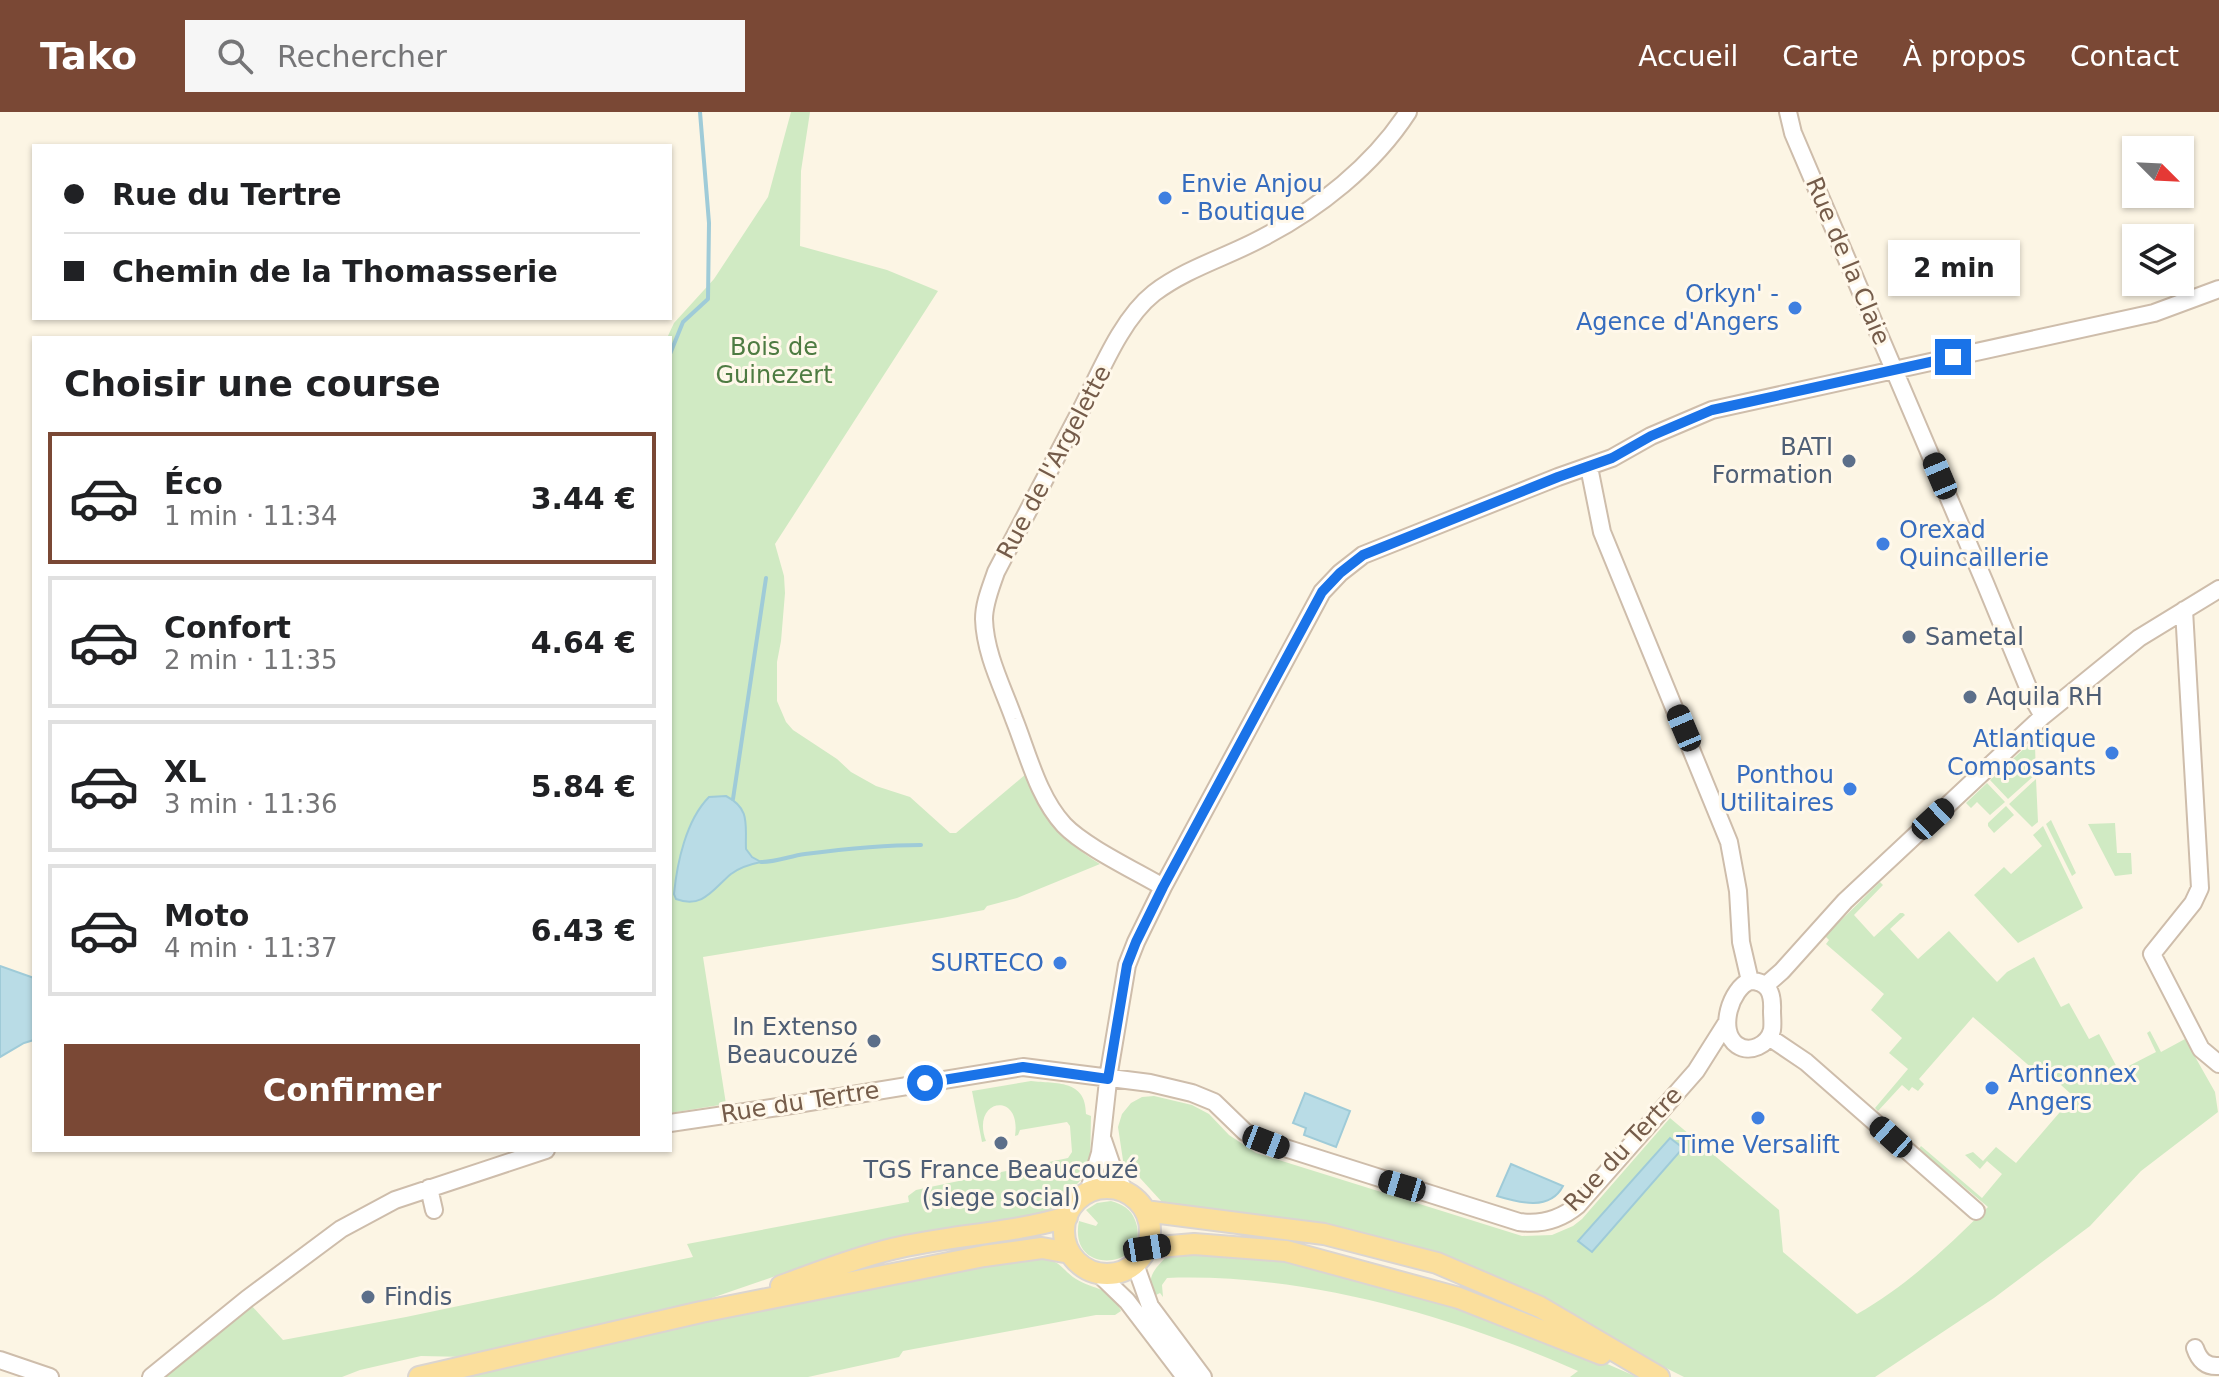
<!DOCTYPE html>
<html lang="fr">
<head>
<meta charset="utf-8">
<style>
  body { margin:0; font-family:"DejaVu Sans",sans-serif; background:#f6f6f6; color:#202124; height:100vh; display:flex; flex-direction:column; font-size:30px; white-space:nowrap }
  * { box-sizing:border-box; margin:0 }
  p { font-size:26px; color:#757577 }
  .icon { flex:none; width:44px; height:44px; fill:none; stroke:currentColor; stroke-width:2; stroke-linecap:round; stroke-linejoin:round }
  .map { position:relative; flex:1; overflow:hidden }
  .drawer { position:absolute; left:32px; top:224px; width:640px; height:816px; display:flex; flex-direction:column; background:#fff; border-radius:0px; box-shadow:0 2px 6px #0004 }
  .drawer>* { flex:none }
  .banner { position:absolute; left:32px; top:32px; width:640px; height:176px; border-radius:0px; box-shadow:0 2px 6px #0004; display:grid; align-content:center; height:176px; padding:0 32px; background:#fff }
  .needle { width:52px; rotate:114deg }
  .tools { position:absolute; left:2122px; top:24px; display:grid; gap:16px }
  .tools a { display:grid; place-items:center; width:72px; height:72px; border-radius:0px; background:#fff; box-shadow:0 2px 6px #0004; font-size:40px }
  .end { position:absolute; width:36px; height:36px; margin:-18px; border:10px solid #1a73e8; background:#fff; box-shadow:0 0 0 4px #fff }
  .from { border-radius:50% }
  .bubble { position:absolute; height:56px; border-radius:0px; background:#fff; box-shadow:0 2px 6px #0004; font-size:26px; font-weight:700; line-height:56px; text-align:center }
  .car { position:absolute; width:24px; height:48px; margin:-24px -12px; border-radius:10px; box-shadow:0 0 6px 2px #0007; background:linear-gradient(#222 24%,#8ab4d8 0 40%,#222 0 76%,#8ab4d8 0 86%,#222 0) }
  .banner b { display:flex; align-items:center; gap:28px; height:76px; font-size:30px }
  .banner b+b { border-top:2px solid #e0e0e0 }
  .banner i { width:20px; height:20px; background:#202124 }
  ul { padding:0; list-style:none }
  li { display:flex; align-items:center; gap:24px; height:132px; margin:0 16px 12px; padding:0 16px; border:4px solid #e0e0e0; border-radius:0px }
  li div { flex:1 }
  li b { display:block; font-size:30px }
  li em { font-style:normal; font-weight:700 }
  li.on { border-color:#7a4835 }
  li>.icon { width:72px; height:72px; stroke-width:1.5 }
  h2 { padding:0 32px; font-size:36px; line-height:96px }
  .cta { display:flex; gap:16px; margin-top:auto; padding:16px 32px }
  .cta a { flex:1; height:92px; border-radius:0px; background:#7a4835; color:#fff; font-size:32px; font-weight:700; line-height:92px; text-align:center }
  header { display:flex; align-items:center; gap:48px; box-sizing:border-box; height:112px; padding:0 40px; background:#7a4835; color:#fff }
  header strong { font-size:38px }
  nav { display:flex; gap:44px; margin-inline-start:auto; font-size:28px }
  .search { width:560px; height:72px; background:#f6f6f6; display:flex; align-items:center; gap:20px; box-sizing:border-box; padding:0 28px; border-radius:0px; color:#757577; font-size:30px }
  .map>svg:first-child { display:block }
</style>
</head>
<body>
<header>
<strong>Tako</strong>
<div class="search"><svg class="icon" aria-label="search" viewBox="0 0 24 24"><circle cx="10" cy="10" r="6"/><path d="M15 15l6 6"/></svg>Rechercher</div>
<nav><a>Accueil</a><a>Carte</a><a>À propos</a><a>Contact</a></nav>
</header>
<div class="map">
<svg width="2219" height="1265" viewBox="0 0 2219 1265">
  <rect width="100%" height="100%" fill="#fcf5e4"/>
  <!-- green -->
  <path fill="#d0eac3" d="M791 0H810L801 59 800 134 887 158 938 179 775 432 784 464 785 481 781 529 777 550V589L786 610 793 618 837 647 851 660 876 674 910 685 950 721H956L1026 662C1046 710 1056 724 1100 752L1017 786 987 794 984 798 942 806 703 845 726 992 670 1001V226H667L674 211 714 167 768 85Z
    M2042 620 2046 623 2048 633 2035 634 2036 662 2008 687 1990 668Z
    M2036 667 2038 710 2032 715 2009 692Z
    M1987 671 2005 690 1990 703 1977 690 1971 696 1966 691Z
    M2006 694 2014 703 1994 721 1988 714V711Z
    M2051 708 2076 761 2072 764 2046 712Z
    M2115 711 2117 741H2131L2132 762 2115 764 2088 712Z
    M2043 714 2083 796 2018 831 1974 783 2004 755 2011 762 2042 734 2033 723Z
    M1880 770 1883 773 1854 803 1874 825 1900 801H1903L1905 803 1890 817 1918 847 1949 819 1997 870 2007 860 2034 845 2061 895 2069 891 2089 927 2099 922 2119 959 2156 940 2147 921 2150 919 2161 940 2185 927 2215 980 2218 1000 2141 1059 2090 1114 1994 1186 1875 1265H1684L1493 1169 1171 1095 1162 1090 1140 1066 1130 1062 1124 1055 1118 1015 1122 1002 1131 991 1142 985 1154 984 1192 993 1209 1002 1229 1023 1256 1041 1522 1124 1552 1123 1573 1114 1582 1107 1670 1006 1779 1098 1783 1140 1857 1202C1907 1174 1947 1135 1988 1095L1919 1037 1921 1034 1982 1086 2002 1062 1987 1049 1980 1057 1965 1043 1973 1040 1983 1049 1996 1035 2016 1051 2072 986 2071 982 2051 964 2054 958 2046 950 2034 958 1973 905 1919 967 1924 972 1918 979 1912 975 1909 979 1902 973 1878 999 1875 996 1908 957 1889 941 1902 926 1871 898 1884 882 1826 832 1829 828 1825 824Z
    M1031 969C1056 972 1086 967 1086 1002L1091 1004 1090 1055 1088 1061 1047 1102 846 1143 793 1158 668 1201 467 1245 421 1244 360 1258 342 1265H163L250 1192 283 1228 406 1205 693 1145 687 1132 909 1090 908 1084 916 1078 1068 1046 1072 1040 1070 1014 1067 1010 1020 1018 1018 1023 1015 1024C1022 978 970 987 986 1029L982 1030 972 979Z
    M1111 1089C1122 1092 1131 1097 1135 1108 1154 1156 1067 1167 1079 1109L1096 1114 1098 1111 1086 1098 1097 1091Z
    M1199 1136 1241 1140 1353 1160 1557 1230 1637 1265H1570L1578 1259C1453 1204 1306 1161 1167 1166L1162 1173 1163 1185 1160 1181 1156 1183C1144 1166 1155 1157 1167 1144L1198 1143Z
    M1044 1146C1062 1150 1062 1158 1076 1167 1095 1179 1112 1174 1121 1199L1115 1203H1096L903 1239 899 1245 808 1265H466L471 1261 927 1161Z"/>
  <!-- water -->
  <path fill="#b9dce6" stroke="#9fcbd8" stroke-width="2" d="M726 684C751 697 745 713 746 737L752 745 761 750C751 752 740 755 731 762 713 777 703 797 676 787L674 782C677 751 686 708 709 685Z
    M0 854 34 866V928L24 931 0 945Z
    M1305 981 1350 999 1336 1035 1304 1023 1306 1016 1293 1011Z
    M1670 1026 1683 1036 1592 1140 1578 1129Z
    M1511 1052 1563 1074C1550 1099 1520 1091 1497 1084Z"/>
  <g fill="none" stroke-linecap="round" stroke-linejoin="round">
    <!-- stream -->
    <path stroke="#9fcbd8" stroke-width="4" d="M670 242 683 210 708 187 709 111 700 0
      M733 687 766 466
      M761 750C776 750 790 744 805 742 844 737 882 733 921 733"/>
    <defs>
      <path id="minor" d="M1788 0 1793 21 1985 471 2032 585 2043 604
        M1589 355 1602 420 1729 730 1738 779 1741 830 1750 869
        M2184 498 2200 776 2193 791 2152 842 2201 937 2219 952
        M1163 775C1136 759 1085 735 1064 713 1038 685 1028 642 1014 607 1003 576 985 542 984 507 984 491 991 475 996 460 1024 406 1053 352 1081 298 1100 261 1121 207 1154 181 1187 156 1227 145 1262 126 1318 97 1373 54 1408 0
        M1750 869C1769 869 1773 882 1772 899 1772 905 1773 912 1772 918 1768 933 1750 942 1737 933 1717 919 1731 876 1750 869Z
        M1766 873 1782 859 1845 789 2043 604 2139 526 2219 477
        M1769 925 1806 950 1976 1099
        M670 1011 785 994 1023 955 1150 971 1192 981 1214 990 1245 1020 1266 1030 1519 1110C1541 1113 1560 1108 1578 1093L1696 959 1727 910
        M1103 1028 1114 1060 1126 1081
        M429 1076 434 1098
        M1088 1081 1100 1041 1109 960 1127 853 1136 830 1163 775 1322 480 1340 461 1363 443 1558 365 1612 346 1651 324 1712 298 2154 201 2219 177
        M1135 1152 1150 1194 1203 1265
        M1098 1161 1127 1189 1185 1265
        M2195 1236C2199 1248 2206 1255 2219 1254
        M0 1248 50 1265
        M151 1265 247 1187 341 1117 395 1088 546 1038"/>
      <path id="major" d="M1064 1119a43 43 0 1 1 86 0a43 43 0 1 1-86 0Z
        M1145 1099 1324 1122 1437 1151 1540 1195 1659 1265
        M1147 1136 1194 1132 1286 1139 1459 1186 1601 1242
        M781 1174C817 1161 854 1146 892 1137 949 1123 1010 1122 1067 1105
        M419 1265 701 1200 984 1144 1042 1136 1070 1141"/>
    </defs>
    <!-- minor casing -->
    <use href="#minor" stroke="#cebdab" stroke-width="20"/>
    <!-- major casing -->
    <use href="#major" stroke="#dbd5d0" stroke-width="24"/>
    <!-- minor -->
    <use href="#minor" stroke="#fff" stroke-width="16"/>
    <!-- major -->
    <use href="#major" stroke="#fbdf9c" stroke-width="20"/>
  </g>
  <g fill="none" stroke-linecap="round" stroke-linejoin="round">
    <!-- route -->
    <path stroke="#1a73e8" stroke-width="10" d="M925 971 1023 955 1108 967 1127 853 1136 830 1163 775 1322 480 1340 461 1363 443 1558 365 1612 346 1651 324 1712 298 1953 245"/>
  </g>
  <!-- markers -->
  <g fill="#3f7fe0" stroke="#fff8ea" stroke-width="3">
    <circle cx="1165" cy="86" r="8"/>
    <circle cx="1795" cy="196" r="8"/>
    <circle cx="1883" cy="432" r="8"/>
    <circle cx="2112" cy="641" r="8"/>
    <circle cx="1850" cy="677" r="8"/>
    <circle cx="1060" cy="851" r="8"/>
    <circle cx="1992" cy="976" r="8"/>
    <circle cx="1758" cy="1006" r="8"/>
  </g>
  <g fill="#5c6f8a" stroke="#fff8ea" stroke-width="3">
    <circle cx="1849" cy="349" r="8"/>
    <circle cx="1909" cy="525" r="8"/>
    <circle cx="1970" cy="585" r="8"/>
    <circle cx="874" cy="929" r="8"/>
    <circle cx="1001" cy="1031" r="8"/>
    <circle cx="368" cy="1185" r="8"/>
  </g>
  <g text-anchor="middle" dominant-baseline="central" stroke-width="6" stroke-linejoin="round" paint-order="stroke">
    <!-- shop labels -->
    <g font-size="24" fill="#366cbe" stroke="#fff8ea" text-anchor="end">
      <text x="1181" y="72" text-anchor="start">Envie Anjou<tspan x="1181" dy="28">- Boutique</tspan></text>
      <text x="1779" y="182">Orkyn' -<tspan x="1779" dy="28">Agence d'Angers</tspan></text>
      <text x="1899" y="418" text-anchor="start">Orexad<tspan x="1899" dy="28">Quincaillerie</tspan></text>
      <text x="2096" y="627">Atlantique<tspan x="2096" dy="28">Composants</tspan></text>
      <text x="1834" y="663">Ponthou<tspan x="1834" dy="28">Utilitaires</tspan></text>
      <text x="1044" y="851">SURTECO</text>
      <text x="2008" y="962" text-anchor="start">Articonnex<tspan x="2008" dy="28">Angers</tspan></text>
      <text x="1758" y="1033" text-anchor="middle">Time Versalift</text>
    </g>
    <!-- street labels -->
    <g font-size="24" fill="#755c4a" stroke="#fff8ea">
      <text transform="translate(1848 149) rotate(67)">Rue de la Claie</text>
      <text transform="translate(1054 350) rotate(-62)">Rue de l'Argelette</text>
      <text transform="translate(800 990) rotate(-9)">Rue du Tertre</text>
      <text transform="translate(1623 1037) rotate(-47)">Rue du Tertre</text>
    </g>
    <!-- park labels -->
    <g font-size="24" fill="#4e7b42" stroke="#fff8ea">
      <text x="774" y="235">Bois de<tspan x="774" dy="28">Guinezert</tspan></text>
    </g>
    <!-- service labels -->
    <g font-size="24" fill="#4e5e75" stroke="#fff8ea" text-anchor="start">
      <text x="1833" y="335" text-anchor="end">BATI<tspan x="1833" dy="28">Formation</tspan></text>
      <text x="1925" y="525">Sametal</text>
      <text x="1986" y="585">Aquila RH</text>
      <text x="858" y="915" text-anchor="end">In Extenso<tspan x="858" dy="28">Beaucouzé</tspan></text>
      <text x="1001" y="1058" text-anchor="middle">TGS France Beaucouzé<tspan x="1001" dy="28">(siege social)</tspan></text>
      <text x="384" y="1185">Findis</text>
    </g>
  </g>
</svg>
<div class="tools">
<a><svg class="needle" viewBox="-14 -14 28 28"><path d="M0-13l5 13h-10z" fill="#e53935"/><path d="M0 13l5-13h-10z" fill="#757577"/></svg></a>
<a><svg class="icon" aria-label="layers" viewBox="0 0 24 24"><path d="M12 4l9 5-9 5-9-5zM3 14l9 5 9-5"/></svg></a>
</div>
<i class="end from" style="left:925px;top:971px"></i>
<i class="end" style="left:1953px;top:245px"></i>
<div class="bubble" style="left:1888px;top:128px;width:132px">2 min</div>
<i class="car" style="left:1940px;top:364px;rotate:337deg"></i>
<i class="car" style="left:1684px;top:616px;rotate:337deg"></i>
<i class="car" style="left:1933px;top:707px;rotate:47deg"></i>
<i class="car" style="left:1891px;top:1025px;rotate:312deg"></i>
<i class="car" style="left:1266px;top:1030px;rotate:111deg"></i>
<i class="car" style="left:1402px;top:1074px;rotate:287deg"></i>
<i class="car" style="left:1147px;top:1136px;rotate:81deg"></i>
<div class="banner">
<b><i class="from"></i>Rue du Tertre</b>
<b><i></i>Chemin de la Thomasserie</b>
</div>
<section class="drawer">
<h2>Choisir une course</h2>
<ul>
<li class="on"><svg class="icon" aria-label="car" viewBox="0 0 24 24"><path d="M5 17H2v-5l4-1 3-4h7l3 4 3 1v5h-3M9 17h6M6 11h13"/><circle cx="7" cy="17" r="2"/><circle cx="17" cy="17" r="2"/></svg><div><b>Éco</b><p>1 min · 11:34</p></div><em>3.44 €</em></li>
<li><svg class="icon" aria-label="car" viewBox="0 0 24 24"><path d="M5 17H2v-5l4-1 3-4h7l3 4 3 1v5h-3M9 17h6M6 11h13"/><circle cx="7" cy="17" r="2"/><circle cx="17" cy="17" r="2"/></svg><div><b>Confort</b><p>2 min · 11:35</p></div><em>4.64 €</em></li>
<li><svg class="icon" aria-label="car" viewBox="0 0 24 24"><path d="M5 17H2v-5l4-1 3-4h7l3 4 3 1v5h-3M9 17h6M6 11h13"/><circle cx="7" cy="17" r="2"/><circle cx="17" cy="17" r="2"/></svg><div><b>XL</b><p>3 min · 11:36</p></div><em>5.84 €</em></li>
<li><svg class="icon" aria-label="car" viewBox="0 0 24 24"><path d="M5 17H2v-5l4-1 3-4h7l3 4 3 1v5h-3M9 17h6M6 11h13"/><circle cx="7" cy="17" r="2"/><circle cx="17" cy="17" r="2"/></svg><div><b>Moto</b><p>4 min · 11:37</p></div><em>6.43 €</em></li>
</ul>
<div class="cta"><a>Confirmer</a></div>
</section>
</div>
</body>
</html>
